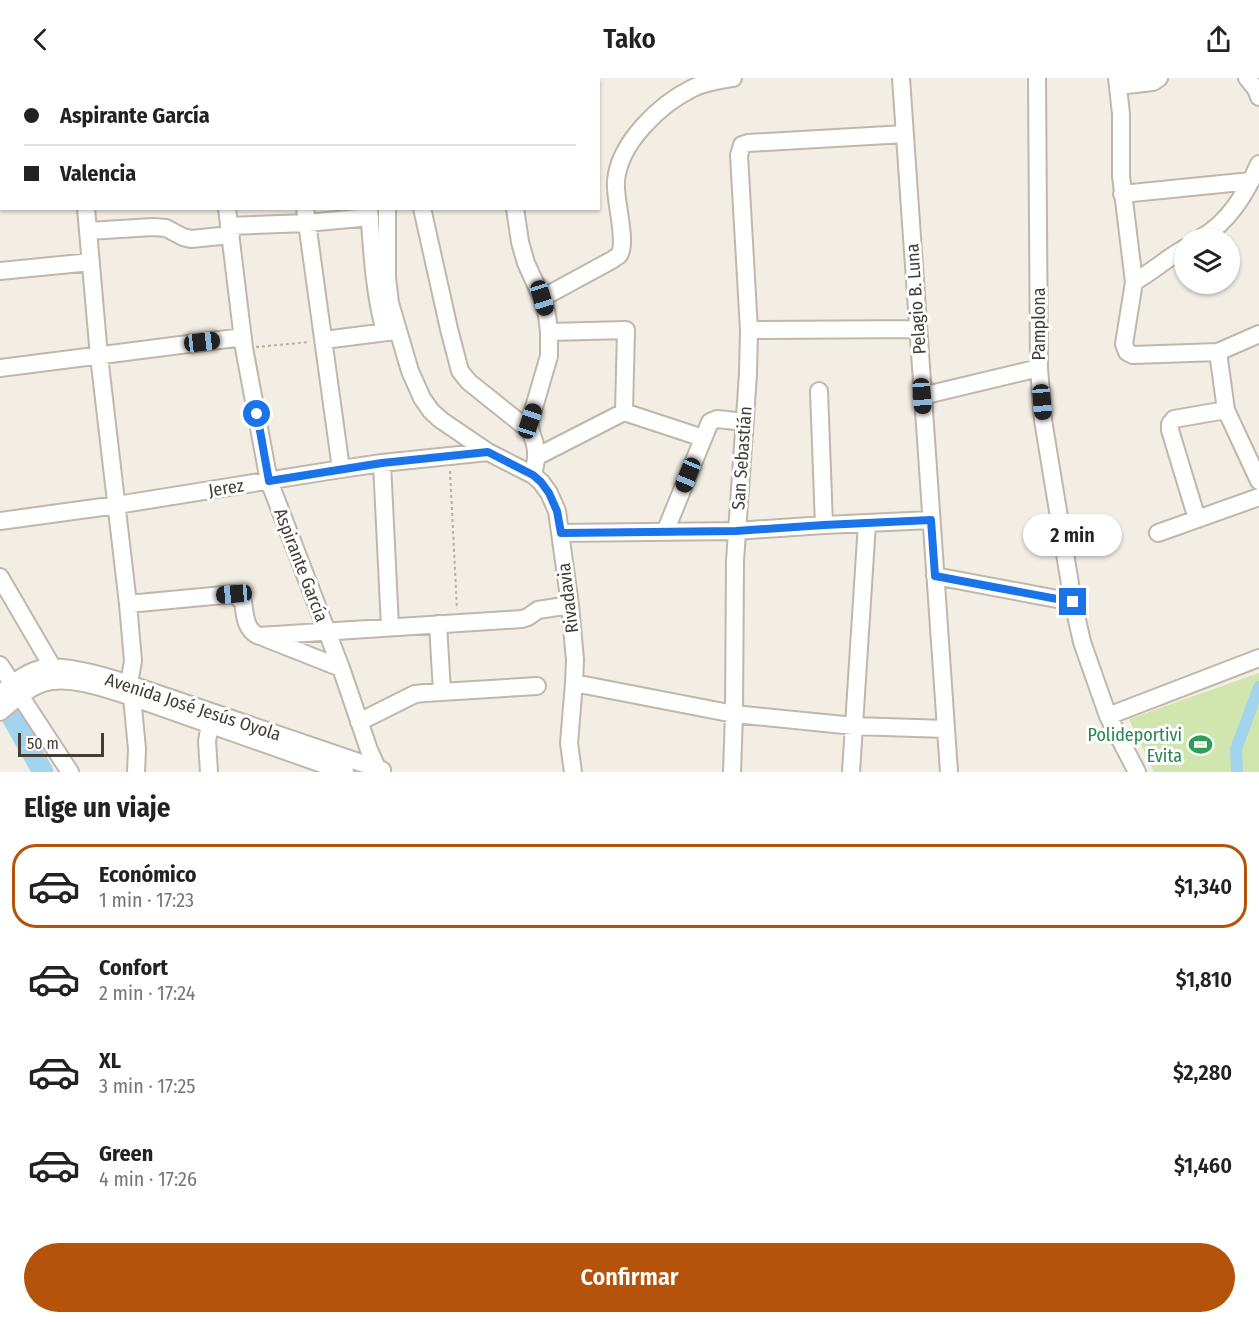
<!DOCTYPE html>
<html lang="es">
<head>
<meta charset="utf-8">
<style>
  body { margin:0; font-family:"Fira Sans Condensed",sans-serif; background:#f6f6f6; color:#222; height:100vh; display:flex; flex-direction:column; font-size:22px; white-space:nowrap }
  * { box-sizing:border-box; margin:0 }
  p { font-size:20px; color:#767676 }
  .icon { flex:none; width:33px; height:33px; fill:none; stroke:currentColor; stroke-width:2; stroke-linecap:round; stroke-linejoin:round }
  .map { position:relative; height:694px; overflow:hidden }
  .side { display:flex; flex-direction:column; background:#fff; flex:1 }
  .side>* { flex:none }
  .banner { position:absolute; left:0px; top:0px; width:600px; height:132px; box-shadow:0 2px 4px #0004; display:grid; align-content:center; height:132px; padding:0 24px; background:#fff }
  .controls { position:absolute; left:1174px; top:150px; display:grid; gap:12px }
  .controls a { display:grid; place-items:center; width:66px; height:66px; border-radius:50%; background:#fff; box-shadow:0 2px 4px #0004; font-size:30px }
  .scale { position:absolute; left:18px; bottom:15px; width:86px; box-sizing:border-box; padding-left:6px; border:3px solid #443d35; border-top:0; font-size:16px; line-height:21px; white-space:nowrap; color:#443d35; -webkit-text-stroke:4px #fff; paint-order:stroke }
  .end { position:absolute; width:27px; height:27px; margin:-14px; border:8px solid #1a73e8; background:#fff; box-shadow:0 0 0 3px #fff }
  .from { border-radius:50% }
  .bubble { position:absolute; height:42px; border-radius:21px; background:#fff; box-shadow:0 2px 4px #0004; font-size:20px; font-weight:600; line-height:42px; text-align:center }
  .car { position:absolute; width:18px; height:36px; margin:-18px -9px; border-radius:8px; box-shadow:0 0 4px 2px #0007; background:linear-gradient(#222 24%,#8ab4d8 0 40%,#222 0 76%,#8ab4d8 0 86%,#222 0) }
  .banner b { display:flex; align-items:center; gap:21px; height:57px; font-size:22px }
  .banner b+b { border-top:2px solid #e0e0e0 }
  .banner i { width:15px; height:15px; background:#222 }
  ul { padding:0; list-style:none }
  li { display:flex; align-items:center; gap:18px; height:84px; margin:0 12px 9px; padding:0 12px; border:3px solid transparent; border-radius:24px }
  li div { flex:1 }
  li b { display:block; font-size:22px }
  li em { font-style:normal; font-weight:600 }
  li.current { border-color:#b45309 }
  li>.icon { width:54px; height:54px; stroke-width:1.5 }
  h2 { padding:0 24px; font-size:27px; line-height:72px }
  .action { display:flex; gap:12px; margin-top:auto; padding:12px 24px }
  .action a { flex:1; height:69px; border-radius:36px; background:#b45309; color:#fff; font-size:24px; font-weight:600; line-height:69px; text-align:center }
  header { display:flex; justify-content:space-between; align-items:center; height:78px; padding:0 24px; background:#fff; font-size:27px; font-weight:600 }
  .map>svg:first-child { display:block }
</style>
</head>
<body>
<header><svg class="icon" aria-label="back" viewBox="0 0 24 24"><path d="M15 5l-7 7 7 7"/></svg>Tako<svg class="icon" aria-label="share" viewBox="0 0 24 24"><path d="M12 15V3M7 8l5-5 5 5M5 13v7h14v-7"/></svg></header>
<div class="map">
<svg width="1259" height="694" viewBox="0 0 1259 694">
  <rect width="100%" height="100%" fill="#f2ede5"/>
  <!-- pitch -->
  <path fill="#d1e5af" d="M1259 595V694H1154L1129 641Z"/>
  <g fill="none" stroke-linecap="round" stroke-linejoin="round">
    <!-- canal -->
    <path stroke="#a3d4ed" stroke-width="12" d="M1237 694 1236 671 1259 609"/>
    <!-- river -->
    <path stroke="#a3d4ed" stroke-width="21" d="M0 618 43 694"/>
    <defs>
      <path id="minor" d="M69 0V2
        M211 0V2
        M336 0V2
        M901 0 949 694
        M1037 0 1039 290 1043 342 1073 524 1082 564 1108 638 1137 694
        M1117 0 1121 36V98L1134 204 1124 266 1127 274 1133 277 1218 274 1259 256
        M1247 0 1256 11 1259 19
        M412 2 413 0
        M536 2 537 0
        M1118 8 1153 4 1159 0
        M0 85 2 84
        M1122 116 1251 103
        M86 130 99 278 128 526 133 583 129 606
        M227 130 244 270 269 403 341 590 369 672 379 694
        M305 130 341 391
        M369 130C372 172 374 214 385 254
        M387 130V200L390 225 410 293 422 320 431 333 441 342 488 374 533 397 541 404 549 415 557 433 570 527 575 582 574 605 569 665 573 694
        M422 130 449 251 460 293 469 304 529 352
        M515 130 520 164 526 185 542 220 547 237 549 254V278L530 343C529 354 533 357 535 367 538 377 535 388 533 397
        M229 148 307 145 370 139
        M88 153 153 149 166 150 183 159 191 161 231 157
        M1201 160C1229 144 1246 115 1259 86
        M0 193 91 184
        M1134 204C1152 194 1167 180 1185 170
        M542 220 612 182C614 180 617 179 619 177 628 164 614 121 616 103 619 65 660 26 693 10 706 4 720 2 733 0
        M749 252 918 251
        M324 262 395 253
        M1218 274 1226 332 1259 403
        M0 290 243 259
        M819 313 824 447
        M922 318 1039 290
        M624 334 703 360
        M536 379 624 334 626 252 549 254
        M382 385 390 549
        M1197 441 1170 352V346L1174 341 1226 332
        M0 443 117 427 341 391 382 385 488 374
        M665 454 710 344 717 341 745 344
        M560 455 736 453 824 447 931 442
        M1158 455 1259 419
        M935 498 1073 524
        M0 499 53 590 55 597
        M128 526 234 516 243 524C245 537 245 552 259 558L522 541 528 539 538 532 570 527
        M438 546 442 614
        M265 560 341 590
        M0 587 70 694
        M574 605 734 636 854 648 946 651
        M0 616C12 606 25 595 40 591 61 585 108 599 129 606L382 692
        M132 619 137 671 136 694
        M0 634C14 622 33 605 52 603 76 600 103 610 126 617L345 694
        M1108 638 1259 580
        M359 644 415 616 425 615 537 608
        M209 694 207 663 210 646
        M732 694 734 636 735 483 748 296 749 252 739 77 742 67 748 65 905 56
        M851 694 867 445"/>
    </defs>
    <!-- minor casing -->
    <use href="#minor" stroke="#c0b7ab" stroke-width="20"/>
    <!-- path -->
    <path stroke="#beae9a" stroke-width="2" stroke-dasharray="3 3" stroke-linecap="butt" d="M256 269 310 264
      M450 393 457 531"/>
    <!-- minor -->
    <use href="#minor" stroke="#fff" stroke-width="16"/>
  </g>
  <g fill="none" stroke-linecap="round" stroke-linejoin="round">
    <!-- route -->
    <path stroke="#1a73e8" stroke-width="8" d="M257 336 269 403 382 385 488 374 533 397 541 404 549 415 557 433 561 455 736 453 824 447 931 442 935 498 1073 524"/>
  </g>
  <!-- icons -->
  <defs>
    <symbol id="stadium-bare" viewBox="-9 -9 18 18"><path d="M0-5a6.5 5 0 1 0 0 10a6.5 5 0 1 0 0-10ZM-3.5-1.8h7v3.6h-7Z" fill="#2e9e5b" stroke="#fff" stroke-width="2.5" paint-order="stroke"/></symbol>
  </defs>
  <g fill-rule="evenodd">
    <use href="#stadium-bare" x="1184" y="650" width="33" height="33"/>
  </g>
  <g text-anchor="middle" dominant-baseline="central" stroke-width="6" stroke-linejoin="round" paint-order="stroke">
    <!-- street labels -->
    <g font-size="18" fill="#443d35" stroke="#fff">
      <text transform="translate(916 221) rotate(-94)">Pelagio B. Luna</text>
      <text transform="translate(1039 246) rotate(-90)">Pamplona</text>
      <text transform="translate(742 380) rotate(-86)">San Sebastián</text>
      <text transform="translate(226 410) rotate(-9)">Jerez</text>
      <text transform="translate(301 487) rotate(69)">Aspirante García</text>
      <text transform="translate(568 520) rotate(-97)">Rivadavia</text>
      <text transform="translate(193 629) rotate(18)">Avenida José Jesús Oyola</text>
    </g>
    <!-- leisure labels -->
    <g font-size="18" fill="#27864d" stroke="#fff" text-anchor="end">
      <text x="1182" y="657">Polideportivi<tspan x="1182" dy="21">Evita</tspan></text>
    </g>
  </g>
</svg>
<div class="controls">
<a><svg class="icon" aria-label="layers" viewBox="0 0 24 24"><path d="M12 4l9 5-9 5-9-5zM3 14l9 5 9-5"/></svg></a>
</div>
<div class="scale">50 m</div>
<i class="end from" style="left:257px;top:336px"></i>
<i class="end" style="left:1073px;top:524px"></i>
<div class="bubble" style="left:1023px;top:436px;width:99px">2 min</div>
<i class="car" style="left:542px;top:220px;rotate:163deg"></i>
<i class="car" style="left:202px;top:264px;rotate:83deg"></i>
<i class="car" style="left:922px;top:318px;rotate:176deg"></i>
<i class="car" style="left:1042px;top:324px;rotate:175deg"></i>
<i class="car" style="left:530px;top:343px;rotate:18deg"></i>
<i class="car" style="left:688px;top:397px;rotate:202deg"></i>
<i class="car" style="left:234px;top:516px;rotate:265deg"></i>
<div class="banner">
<b><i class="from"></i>Aspirante García</b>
<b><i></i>Valencia</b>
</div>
</div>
<section class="side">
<h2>Elige un viaje</h2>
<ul>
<li class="current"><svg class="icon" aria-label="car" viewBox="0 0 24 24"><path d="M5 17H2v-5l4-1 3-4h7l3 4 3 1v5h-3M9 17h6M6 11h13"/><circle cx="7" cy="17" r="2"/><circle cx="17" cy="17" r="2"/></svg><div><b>Económico</b><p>1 min · 17:23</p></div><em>$1,340</em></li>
<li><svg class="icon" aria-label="car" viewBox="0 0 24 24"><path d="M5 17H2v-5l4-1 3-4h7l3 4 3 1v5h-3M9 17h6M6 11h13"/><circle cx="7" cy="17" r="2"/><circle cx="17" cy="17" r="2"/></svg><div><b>Confort</b><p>2 min · 17:24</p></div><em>$1,810</em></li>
<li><svg class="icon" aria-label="car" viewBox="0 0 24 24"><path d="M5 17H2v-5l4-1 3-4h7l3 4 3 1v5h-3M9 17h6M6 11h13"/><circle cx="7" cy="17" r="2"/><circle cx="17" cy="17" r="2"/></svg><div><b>XL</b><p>3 min · 17:25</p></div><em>$2,280</em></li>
<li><svg class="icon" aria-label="car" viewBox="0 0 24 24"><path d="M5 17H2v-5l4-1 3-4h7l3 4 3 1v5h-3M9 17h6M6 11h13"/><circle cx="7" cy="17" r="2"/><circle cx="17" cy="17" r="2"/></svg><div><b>Green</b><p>4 min · 17:26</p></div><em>$1,460</em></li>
</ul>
<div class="action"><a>Confirmar</a></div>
</section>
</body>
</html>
